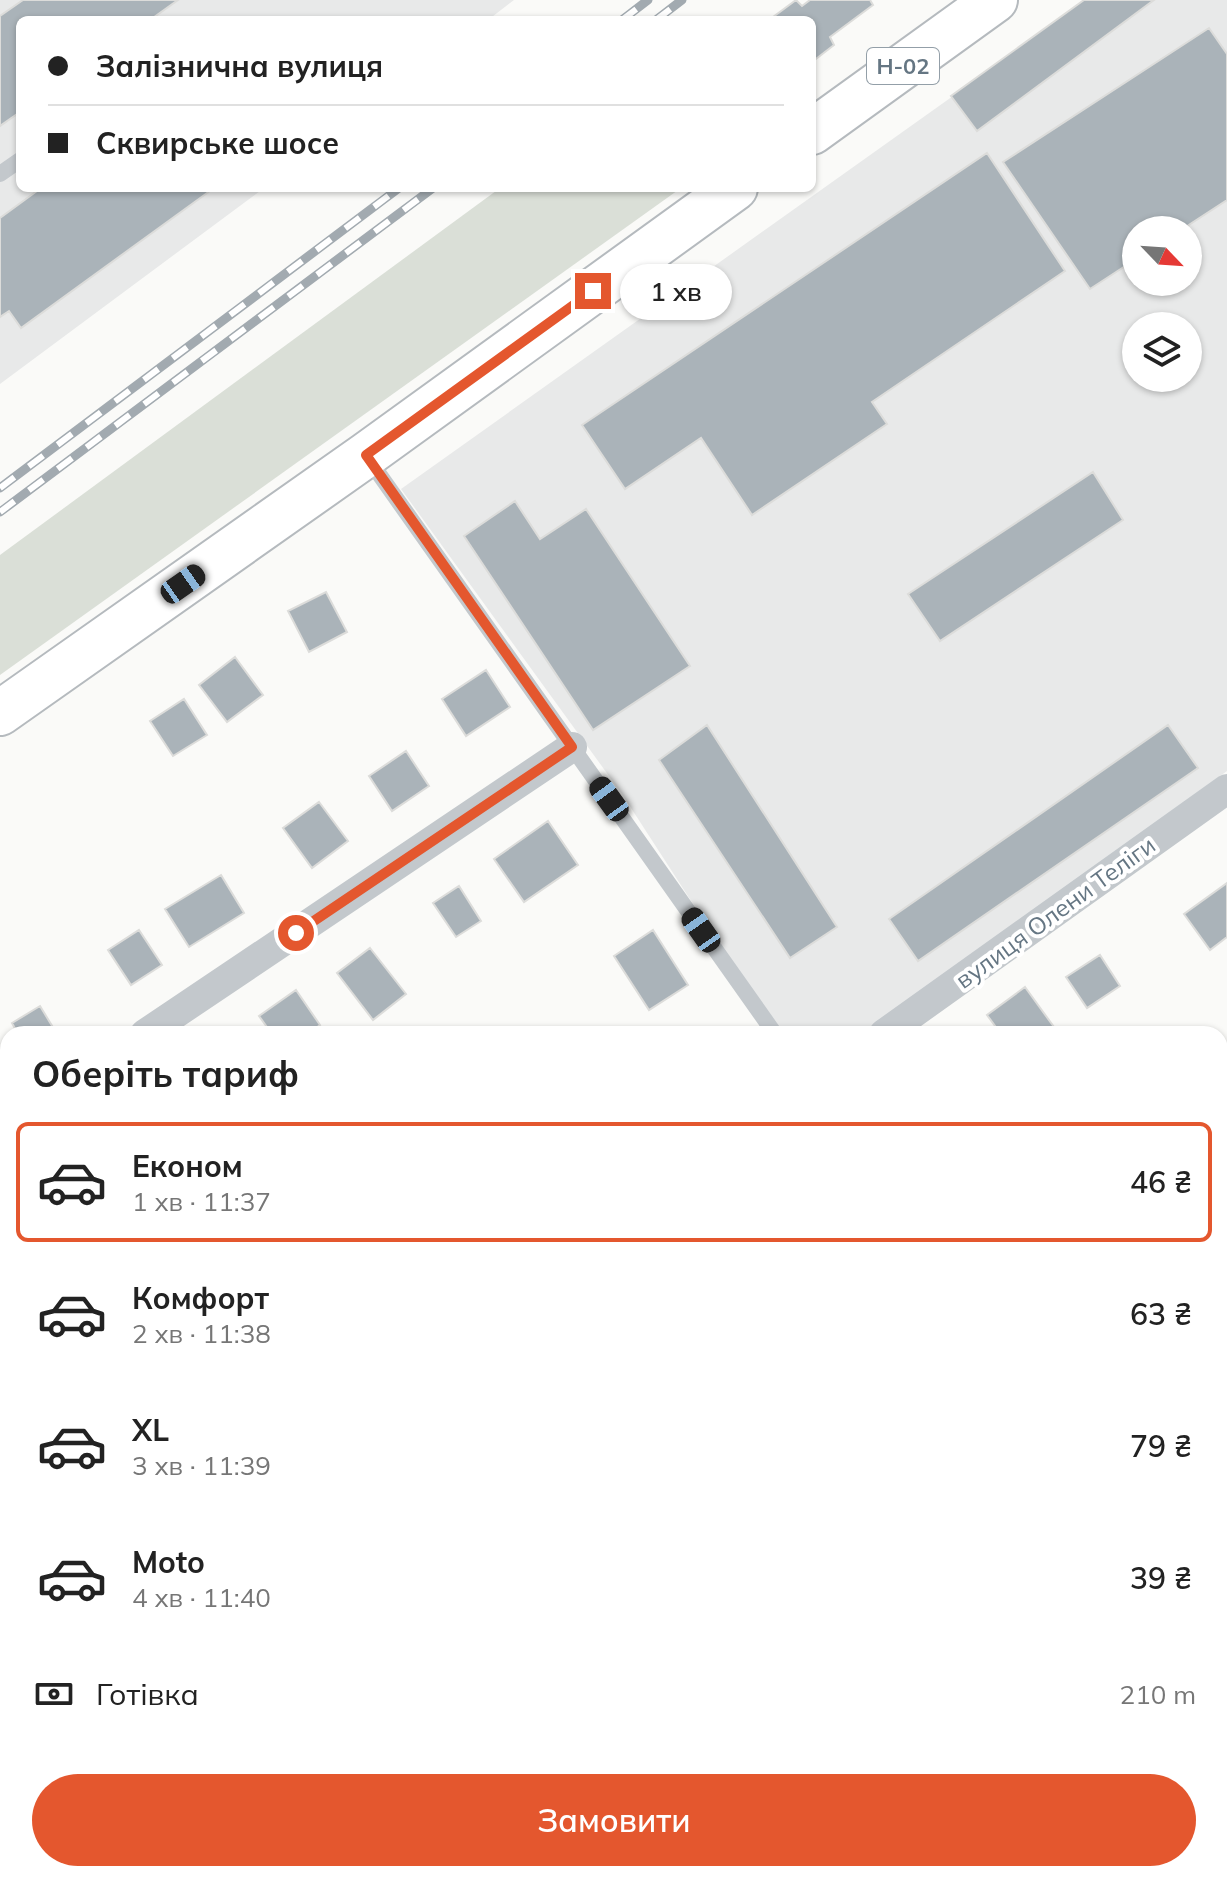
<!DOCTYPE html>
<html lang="uk">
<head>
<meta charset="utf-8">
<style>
  body { margin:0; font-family:Mulish,sans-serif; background:#f6f6f6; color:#222; height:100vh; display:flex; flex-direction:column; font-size:30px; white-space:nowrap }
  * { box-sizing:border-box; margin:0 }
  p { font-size:26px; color:#767676 }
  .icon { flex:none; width:44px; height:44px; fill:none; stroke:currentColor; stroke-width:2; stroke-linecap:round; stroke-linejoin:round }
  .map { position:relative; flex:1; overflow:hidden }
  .drawer { position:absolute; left:0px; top:1026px; width:1228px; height:856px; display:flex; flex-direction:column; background:#fff; border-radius:24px 24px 0 0; box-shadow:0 2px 6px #0004 }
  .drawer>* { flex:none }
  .banner { position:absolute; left:16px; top:16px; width:800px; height:176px; border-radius:12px; box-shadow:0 2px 6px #0004; display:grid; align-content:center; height:176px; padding:0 32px; background:#fff }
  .needle { width:52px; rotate:115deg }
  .controls { position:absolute; left:1122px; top:216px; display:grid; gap:16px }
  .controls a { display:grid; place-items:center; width:80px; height:80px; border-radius:50%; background:#fff; box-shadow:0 2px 6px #0004; font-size:40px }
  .end { position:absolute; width:36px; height:36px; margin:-18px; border:10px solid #e4572e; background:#fff; box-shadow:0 0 0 4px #fff }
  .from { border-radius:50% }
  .bubble { position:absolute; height:56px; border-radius:28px; background:#fff; box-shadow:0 2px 6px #0004; font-size:26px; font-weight:600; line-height:56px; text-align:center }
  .car { position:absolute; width:24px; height:48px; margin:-24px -12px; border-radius:10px; box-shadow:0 0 6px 2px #0007; background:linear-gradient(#222 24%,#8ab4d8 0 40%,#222 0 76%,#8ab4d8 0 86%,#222 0) }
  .banner b { display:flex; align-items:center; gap:28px; height:76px; font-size:30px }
  .banner b+b { border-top:2px solid #e0e0e0 }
  .banner i { width:20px; height:20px; background:#222 }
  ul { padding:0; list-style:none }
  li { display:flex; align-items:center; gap:24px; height:120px; margin:0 16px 12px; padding:0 16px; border:4px solid transparent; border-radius:12px }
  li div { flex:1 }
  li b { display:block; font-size:30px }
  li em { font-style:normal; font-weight:600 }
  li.current { border-color:#e4572e }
  li>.icon { width:72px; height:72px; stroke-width:1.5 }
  h2 { padding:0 32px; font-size:36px; line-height:96px }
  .pay { display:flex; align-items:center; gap:20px; height:88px; padding:0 32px; font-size:30px }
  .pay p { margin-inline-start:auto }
  .button { display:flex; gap:16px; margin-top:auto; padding:16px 32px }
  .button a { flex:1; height:92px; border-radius:48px; background:#e4572e; color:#fff; font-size:32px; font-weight:600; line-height:92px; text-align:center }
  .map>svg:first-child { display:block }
</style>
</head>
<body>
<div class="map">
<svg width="1227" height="1882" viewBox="0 0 1227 1882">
  <rect width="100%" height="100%" fill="#fafaf8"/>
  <!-- built -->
  <path fill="#e8e9e9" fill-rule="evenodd" d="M0 0H514L488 20H20V188H264L0 384Z
    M1088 0H1227V771L862 1034H777L622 794 401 489ZM1136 230H1188V282H1136ZM1136 326H1188V378H1136Z"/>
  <!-- green -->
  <path fill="#dadfd7" d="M500 188H681L0 675V555Z"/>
  <!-- building -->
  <path fill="#aab3b9" stroke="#dcdcda" stroke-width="2" d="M23 0H178L150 20H20V112L0 126V16Z
    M796 0 802 6 810 0H870L873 5 830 37 834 45 812 62V20H769Z
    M1084 0H1154L977 131 951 96Z
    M1209 28 1227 54V200L1181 230H1136V259L1090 289 1003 162Z
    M987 153 1065 271 872 402 887 424 752 515 701 438 625 489 582 425Z
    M41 188H214L21 328 9 311 0 317V218Z
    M1093 472 1123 520 940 641 908 594Z
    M515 501 540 539 586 509 690 666 593 730 464 536Z
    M326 592 347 632 309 652 288 611Z
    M235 657 263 695 227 722 199 685Z
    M486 670 510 707 466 736 442 699Z
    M184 699 207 735 173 756 150 721Z
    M707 725 837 927 790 958 659 760Z
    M1168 725 1198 768 918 961 889 919Z
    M406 751 429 786 392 811 369 776Z
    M319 802 348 841 312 868 283 828Z
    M548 821 578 865 524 902 494 859Z
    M221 875 244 913 189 947 165 909Z
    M1227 883V937L1210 950 1184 914Z
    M459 886 481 921 456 937 433 903Z
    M139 930 162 965 131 985 108 950Z
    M653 930 688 985 649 1010 614 956Z
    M370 948 406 994 373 1020 337 973Z
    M1100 955 1120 986 1087 1008 1066 977Z
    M1025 987 1054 1027 1045 1034H1001L987 1015Z
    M296 990 320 1025 308 1034H272L259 1016Z
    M40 1006 57 1034H18L12 1023Z
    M8 1170V1215L0 1200V1175Z
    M0 1690 8 1701V1725L0 1731Z
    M83 1874H132L137 1881 72 1882Z
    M426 1874H457L463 1882H415Z"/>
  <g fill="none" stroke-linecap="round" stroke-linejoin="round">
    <defs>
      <path id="secondary" d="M1220 1339 1227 1333
        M610 1882 619 1874"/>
      <path id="primary" d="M812 132 995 0
        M0 713 366 455 735 188"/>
    </defs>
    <!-- secondary casing -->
    <use href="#secondary" stroke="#b3babf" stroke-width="46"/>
    <!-- primary casing -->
    <use href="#primary" stroke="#b5babe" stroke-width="48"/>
    <!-- lane -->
    <path stroke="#c3c8cc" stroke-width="16" d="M0 174 20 160
      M367 457 775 1034
      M782 1874 787 1882"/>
    <!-- street -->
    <path stroke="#c3c8cc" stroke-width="30" d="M145 1034 572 747
      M884 1034 1227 789
      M0 1131 8 1126
      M0 1601 8 1596
      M0 1851 8 1865"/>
    <!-- secondary -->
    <use href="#secondary" stroke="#fff" stroke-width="42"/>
    <!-- primary -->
    <use href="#primary" stroke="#fff" stroke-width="44"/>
    <defs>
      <path id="rail" d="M622 20 648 0
        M656 20 682 0
        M0 488 399 188
        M0 512 433 188"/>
    </defs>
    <!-- rail casing -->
    <use href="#rail" stroke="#a2aab0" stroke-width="9"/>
    <!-- rail -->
    <use href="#rail" stroke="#fff" stroke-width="6" stroke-dasharray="18" stroke-linecap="butt"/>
  </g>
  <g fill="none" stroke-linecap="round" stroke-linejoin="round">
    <!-- route -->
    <path stroke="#e4572e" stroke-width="10" d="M296 933 572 747 366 455 593 291"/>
  </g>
  <g text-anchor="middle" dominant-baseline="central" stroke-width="8" stroke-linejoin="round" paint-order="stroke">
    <!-- shield labels -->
    <rect fill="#fff" stroke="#939fa8" stroke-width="2" x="867" y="48" width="72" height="36" rx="6"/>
    <g font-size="22" font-weight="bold" fill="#657683">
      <text x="903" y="66">Н-02</text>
    </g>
    <!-- street labels -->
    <g font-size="24" fill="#657683" stroke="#fff">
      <text transform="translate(1055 912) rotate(-36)">вулиця Олени Теліги</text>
    </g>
  </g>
</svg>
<div class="controls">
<a><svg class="needle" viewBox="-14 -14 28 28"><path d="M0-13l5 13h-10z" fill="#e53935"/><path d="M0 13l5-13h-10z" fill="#767676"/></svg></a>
<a><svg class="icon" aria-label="layers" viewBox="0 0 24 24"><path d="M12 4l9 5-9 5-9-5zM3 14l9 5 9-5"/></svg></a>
</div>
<i class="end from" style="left:296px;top:933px"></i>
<i class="end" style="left:593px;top:291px"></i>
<div class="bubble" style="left:620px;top:264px;width:112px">1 хв</div>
<i class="car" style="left:183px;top:584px;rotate:55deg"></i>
<i class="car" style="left:609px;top:799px;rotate:324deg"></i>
<i class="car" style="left:701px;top:930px;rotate:325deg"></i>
<div class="banner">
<b><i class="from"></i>Залізнична вулиця</b>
<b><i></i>Сквирське шосе</b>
</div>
<section class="drawer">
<h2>Оберіть тариф</h2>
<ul>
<li class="current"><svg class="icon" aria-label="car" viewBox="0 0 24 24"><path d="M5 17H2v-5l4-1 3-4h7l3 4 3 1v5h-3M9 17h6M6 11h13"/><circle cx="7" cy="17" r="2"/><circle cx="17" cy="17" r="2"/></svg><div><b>Економ</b><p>1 хв · 11:37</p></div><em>46 ₴</em></li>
<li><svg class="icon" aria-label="car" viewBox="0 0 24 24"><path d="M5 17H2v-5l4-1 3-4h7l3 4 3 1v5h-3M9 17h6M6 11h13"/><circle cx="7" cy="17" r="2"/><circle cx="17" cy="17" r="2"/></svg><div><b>Комфорт</b><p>2 хв · 11:38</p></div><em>63 ₴</em></li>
<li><svg class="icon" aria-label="car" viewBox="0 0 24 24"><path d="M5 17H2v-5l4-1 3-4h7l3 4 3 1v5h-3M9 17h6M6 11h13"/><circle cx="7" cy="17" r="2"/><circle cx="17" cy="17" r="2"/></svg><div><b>XL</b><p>3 хв · 11:39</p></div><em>79 ₴</em></li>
<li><svg class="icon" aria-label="car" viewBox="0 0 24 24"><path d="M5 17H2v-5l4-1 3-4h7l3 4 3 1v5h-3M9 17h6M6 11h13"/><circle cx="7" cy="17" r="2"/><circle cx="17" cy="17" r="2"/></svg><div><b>Moto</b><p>4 хв · 11:40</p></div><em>39 ₴</em></li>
</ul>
<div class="pay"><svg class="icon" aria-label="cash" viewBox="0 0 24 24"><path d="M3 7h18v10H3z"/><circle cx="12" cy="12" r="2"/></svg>Готівка<p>210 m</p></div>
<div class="button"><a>Замовити</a></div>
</section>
</div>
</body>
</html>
